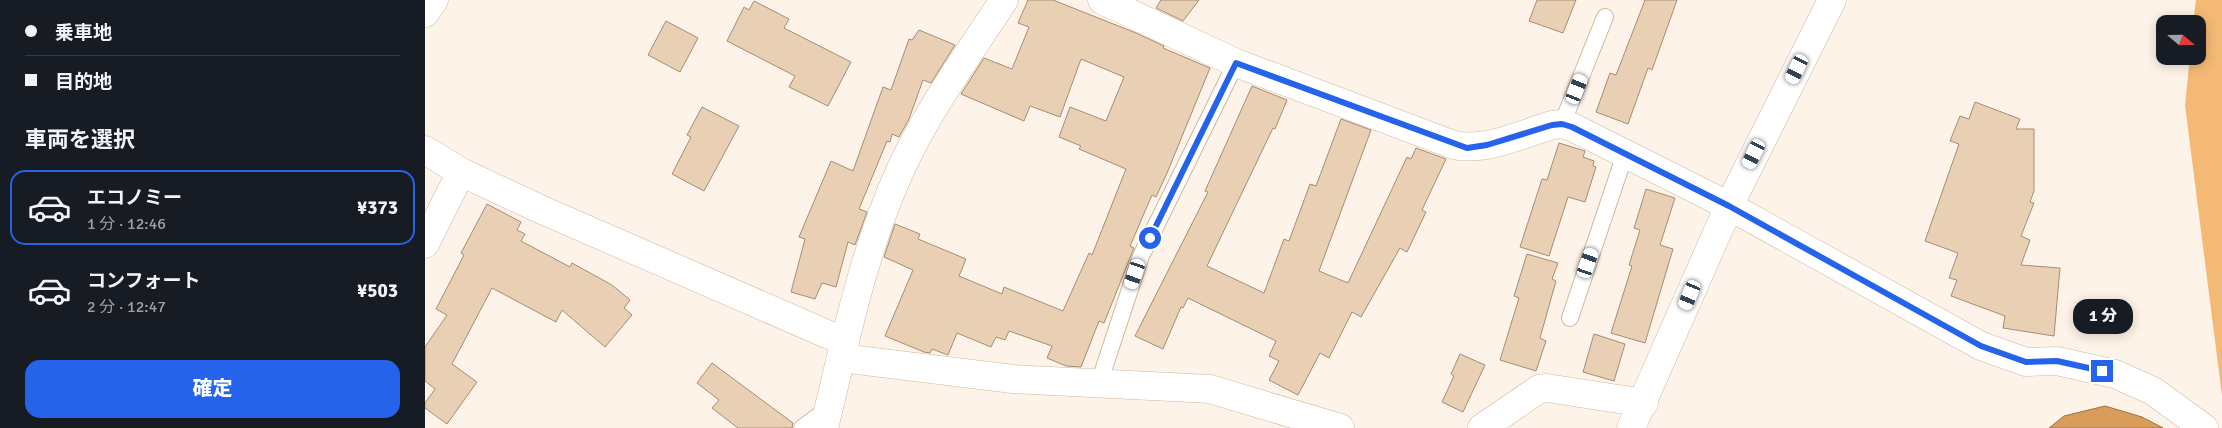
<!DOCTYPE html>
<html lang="ja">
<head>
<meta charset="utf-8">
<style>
  body { margin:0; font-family:Signika,"Noto Sans JP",sans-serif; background:#242831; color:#f1f3f6; height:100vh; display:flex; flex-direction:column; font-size:19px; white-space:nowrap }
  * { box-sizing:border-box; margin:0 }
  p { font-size:16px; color:#9ea1a6 }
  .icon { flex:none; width:28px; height:28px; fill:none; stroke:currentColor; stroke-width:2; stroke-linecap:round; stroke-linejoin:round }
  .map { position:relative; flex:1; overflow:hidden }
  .sheet { display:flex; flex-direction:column; background:#171b24; width:425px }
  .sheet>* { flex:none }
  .top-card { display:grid; align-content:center; height:110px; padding:0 25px; background:#171b24 }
  .needle { width:32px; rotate:110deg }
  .fabs { position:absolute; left:1731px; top:15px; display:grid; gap:10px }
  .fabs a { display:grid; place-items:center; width:50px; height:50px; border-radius:10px; background:#171b24; box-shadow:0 2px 12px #0003; font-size:25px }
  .end { position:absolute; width:22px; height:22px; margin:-11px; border:6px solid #2563eb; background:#fff; box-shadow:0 0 0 2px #fff }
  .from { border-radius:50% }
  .bubble { position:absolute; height:35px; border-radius:15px; background:#171b24; box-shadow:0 2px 12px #0003; font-size:16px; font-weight:800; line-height:35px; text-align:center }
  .car { position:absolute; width:15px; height:30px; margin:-15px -8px; border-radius:6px; box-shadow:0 0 4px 1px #0007; background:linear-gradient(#fff 24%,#345 0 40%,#fff 0 76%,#345 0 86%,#fff 0) }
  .top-card b { display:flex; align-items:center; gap:18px; height:48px; font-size:19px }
  .top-card b+b { border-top:1px solid #363941 }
  .top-card i { width:12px; height:12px; background:#f1f3f6 }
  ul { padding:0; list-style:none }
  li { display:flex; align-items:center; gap:15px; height:75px; margin:0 10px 8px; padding:0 15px; border:2px solid transparent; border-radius:15px }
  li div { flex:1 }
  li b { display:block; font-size:19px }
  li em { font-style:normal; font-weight:800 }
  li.current { border-color:#2563eb }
  li>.icon { width:45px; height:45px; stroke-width:1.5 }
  h2 { padding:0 25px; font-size:22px; line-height:60px }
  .action { display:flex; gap:10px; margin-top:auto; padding:10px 25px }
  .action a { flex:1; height:58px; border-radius:15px; background:#2563eb; color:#fff; font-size:20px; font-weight:800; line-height:58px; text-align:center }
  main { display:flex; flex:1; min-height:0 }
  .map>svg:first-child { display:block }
</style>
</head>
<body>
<main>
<section class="sheet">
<div class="top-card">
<b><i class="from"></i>乗車地</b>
<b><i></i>目的地</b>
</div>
<h2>車両を選択</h2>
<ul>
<li class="current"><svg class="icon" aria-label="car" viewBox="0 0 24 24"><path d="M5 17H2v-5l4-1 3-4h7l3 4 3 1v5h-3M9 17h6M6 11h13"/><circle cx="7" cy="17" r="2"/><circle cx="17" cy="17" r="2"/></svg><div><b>エコノミー</b><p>1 分 · 12:46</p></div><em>¥373</em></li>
<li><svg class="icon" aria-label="car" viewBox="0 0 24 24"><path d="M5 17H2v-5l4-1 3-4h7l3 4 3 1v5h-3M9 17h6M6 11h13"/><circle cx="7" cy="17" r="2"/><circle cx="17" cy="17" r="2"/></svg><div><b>コンフォート</b><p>2 分 · 12:47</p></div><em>¥503</em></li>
</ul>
<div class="action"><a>確定</a></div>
</section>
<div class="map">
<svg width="1797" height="428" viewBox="0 0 1797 428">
  <rect width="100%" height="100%" fill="#fef3e8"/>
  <!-- forest -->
  <path fill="#f5b976" d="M1771 0H1797V396L1760 105 1765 56H1772V24H1768Z"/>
  <!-- water -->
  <path fill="#d99d5b" stroke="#9e7141" d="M1680 406 1717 417 1738 428H1624L1639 416Z"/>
  <!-- building -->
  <path fill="#e9cfb4" stroke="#a58d74" d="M603 0H628L711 33 739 46 738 48 785 68 742 173 731 197 727 195 705 246 709 248 679 323 674 321 656 367 641 366 622 358 627 346 584 331 580 340 571 337 566 347 532 333 523 355 507 349 505 353 499 352 460 336 488 270 459 257 470 224 495 234 493 239 541 259 534 276 577 294 579 287 638 311 664 253 667 255 701 169 654 149 656 146 634 137 645 107 681 121 699 77 656 59 635 117 605 106 599 121 536 94 559 58 587 69 604 27 593 23Z
    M736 0H774L758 21 731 8Z
    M1112 0H1151L1138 33 1104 21Z
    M1220 0H1252L1227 70 1223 68 1203 124 1171 112 1185 73 1191 75Z
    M329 1 364 19 359 28 426 62 403 106 364 87 370 76 302 41 319 7 324 10Z
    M241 21 273 38 255 72 223 55Z
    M494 30 530 45 506 83 498 80 484 119 474 137 467 134 465 142 462 141 434 209 442 212 430 245 423 242 411 287 397 283 390 299 366 292 380 239 374 237 406 161 428 171 458 87 466 90 484 39 487 40Z
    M827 86 862 100 850 129 848 128 782 266 839 293 859 239 864 241 885 184 891 186 916 119 946 130 894 271 923 283 982 157 986 159 991 148 1021 159 997 210 1001 212 982 252 975 248 936 317 927 312 904 358 895 353 873 395 844 380 854 361 844 356 851 341 763 298 758 308 756 307 738 349 710 336 783 192 780 191Z
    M1550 102 1595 119 1591 129H1609V191L1605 202 1609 203 1596 236 1605 240 1596 265 1635 268 1629 336 1578 328 1580 316 1526 296 1532 280 1524 278 1533 253 1500 241 1534 144 1525 141 1535 116 1544 119Z
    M277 107 314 126 279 191 247 174 266 137 262 135Z
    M1134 143 1160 151 1158 157 1169 161 1168 166 1171 167 1160 202 1143 197 1124 256 1095 247 1117 179 1122 180Z
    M1221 189 1250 198 1235 245 1248 249 1220 343 1186 333 1207 266 1204 265 1215 230 1209 228Z
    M62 204 96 222 92 230 100 234 96 241 145 267 147 263 187 285 205 300 199 308 207 315 180 347 137 310 131 322 67 288 27 364 52 382 22 424 0 408V403L10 389 0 381V347L22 315 11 309 39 255 36 253Z
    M1102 254 1133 263 1127 279 1131 281 1115 338 1121 341 1111 371 1075 360 1094 298 1089 296Z
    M1169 334 1200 344 1189 381 1158 372Z
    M1035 354 1060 365 1038 412 1017 402 1029 376 1026 374Z
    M287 363 368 423 367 428H313L287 408 294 400 272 383Z"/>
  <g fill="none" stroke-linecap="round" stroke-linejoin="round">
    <defs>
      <path id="lane" d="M1137 124 1180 17
        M1145 318 1200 154
        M674 383 716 256 811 63
        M377 428 404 408"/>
      <path id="street" d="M677 0 811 63 1029 145C1061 152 1097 134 1127 125L1137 124 1147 127 1304 206 1556 346 1601 362 1632 361 1690 374 1728 391 1779 428
        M0 13 9 0
        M0 150 36 172 115 209 420 342
        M0 244 36 172
        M416 358 588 379 785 389 915 428
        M399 428C420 342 438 252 475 171 502 111 543 55 579 0
        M1057 428 1114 389 1122 388 1219 403
        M1206 428 1304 206 1407 0"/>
    </defs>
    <!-- lane casing -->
    <use href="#lane" stroke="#d0b79d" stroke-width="18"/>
    <!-- street casing -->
    <use href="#street" stroke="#d0b79d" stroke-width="29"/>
    <!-- lane -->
    <use href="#lane" stroke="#fff" stroke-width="16"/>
    <!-- street -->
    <use href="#street" stroke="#fff" stroke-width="28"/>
  </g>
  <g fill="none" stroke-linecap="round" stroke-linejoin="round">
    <!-- route -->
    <path stroke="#2563eb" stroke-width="6" d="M725 238 811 63 1042 148 1062 145 1127 125 1137 124 1147 127 1304 206 1556 346 1601 362 1632 361 1677 371"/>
  </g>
</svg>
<div class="fabs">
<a><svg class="needle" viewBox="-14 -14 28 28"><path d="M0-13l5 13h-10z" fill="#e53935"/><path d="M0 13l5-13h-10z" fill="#9ea1a6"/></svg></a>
</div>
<i class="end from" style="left:725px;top:238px"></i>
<i class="end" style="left:1677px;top:371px"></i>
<div class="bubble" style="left:1648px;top:299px;width:60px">1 分</div>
<i class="car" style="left:1372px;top:69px;rotate:206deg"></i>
<i class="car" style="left:1152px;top:89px;rotate:22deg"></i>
<i class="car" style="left:1329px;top:154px;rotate:206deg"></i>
<i class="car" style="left:1163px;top:263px;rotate:19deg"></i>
<i class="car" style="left:710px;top:274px;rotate:199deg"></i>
<i class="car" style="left:1265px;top:295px;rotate:203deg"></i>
</div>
</main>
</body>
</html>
